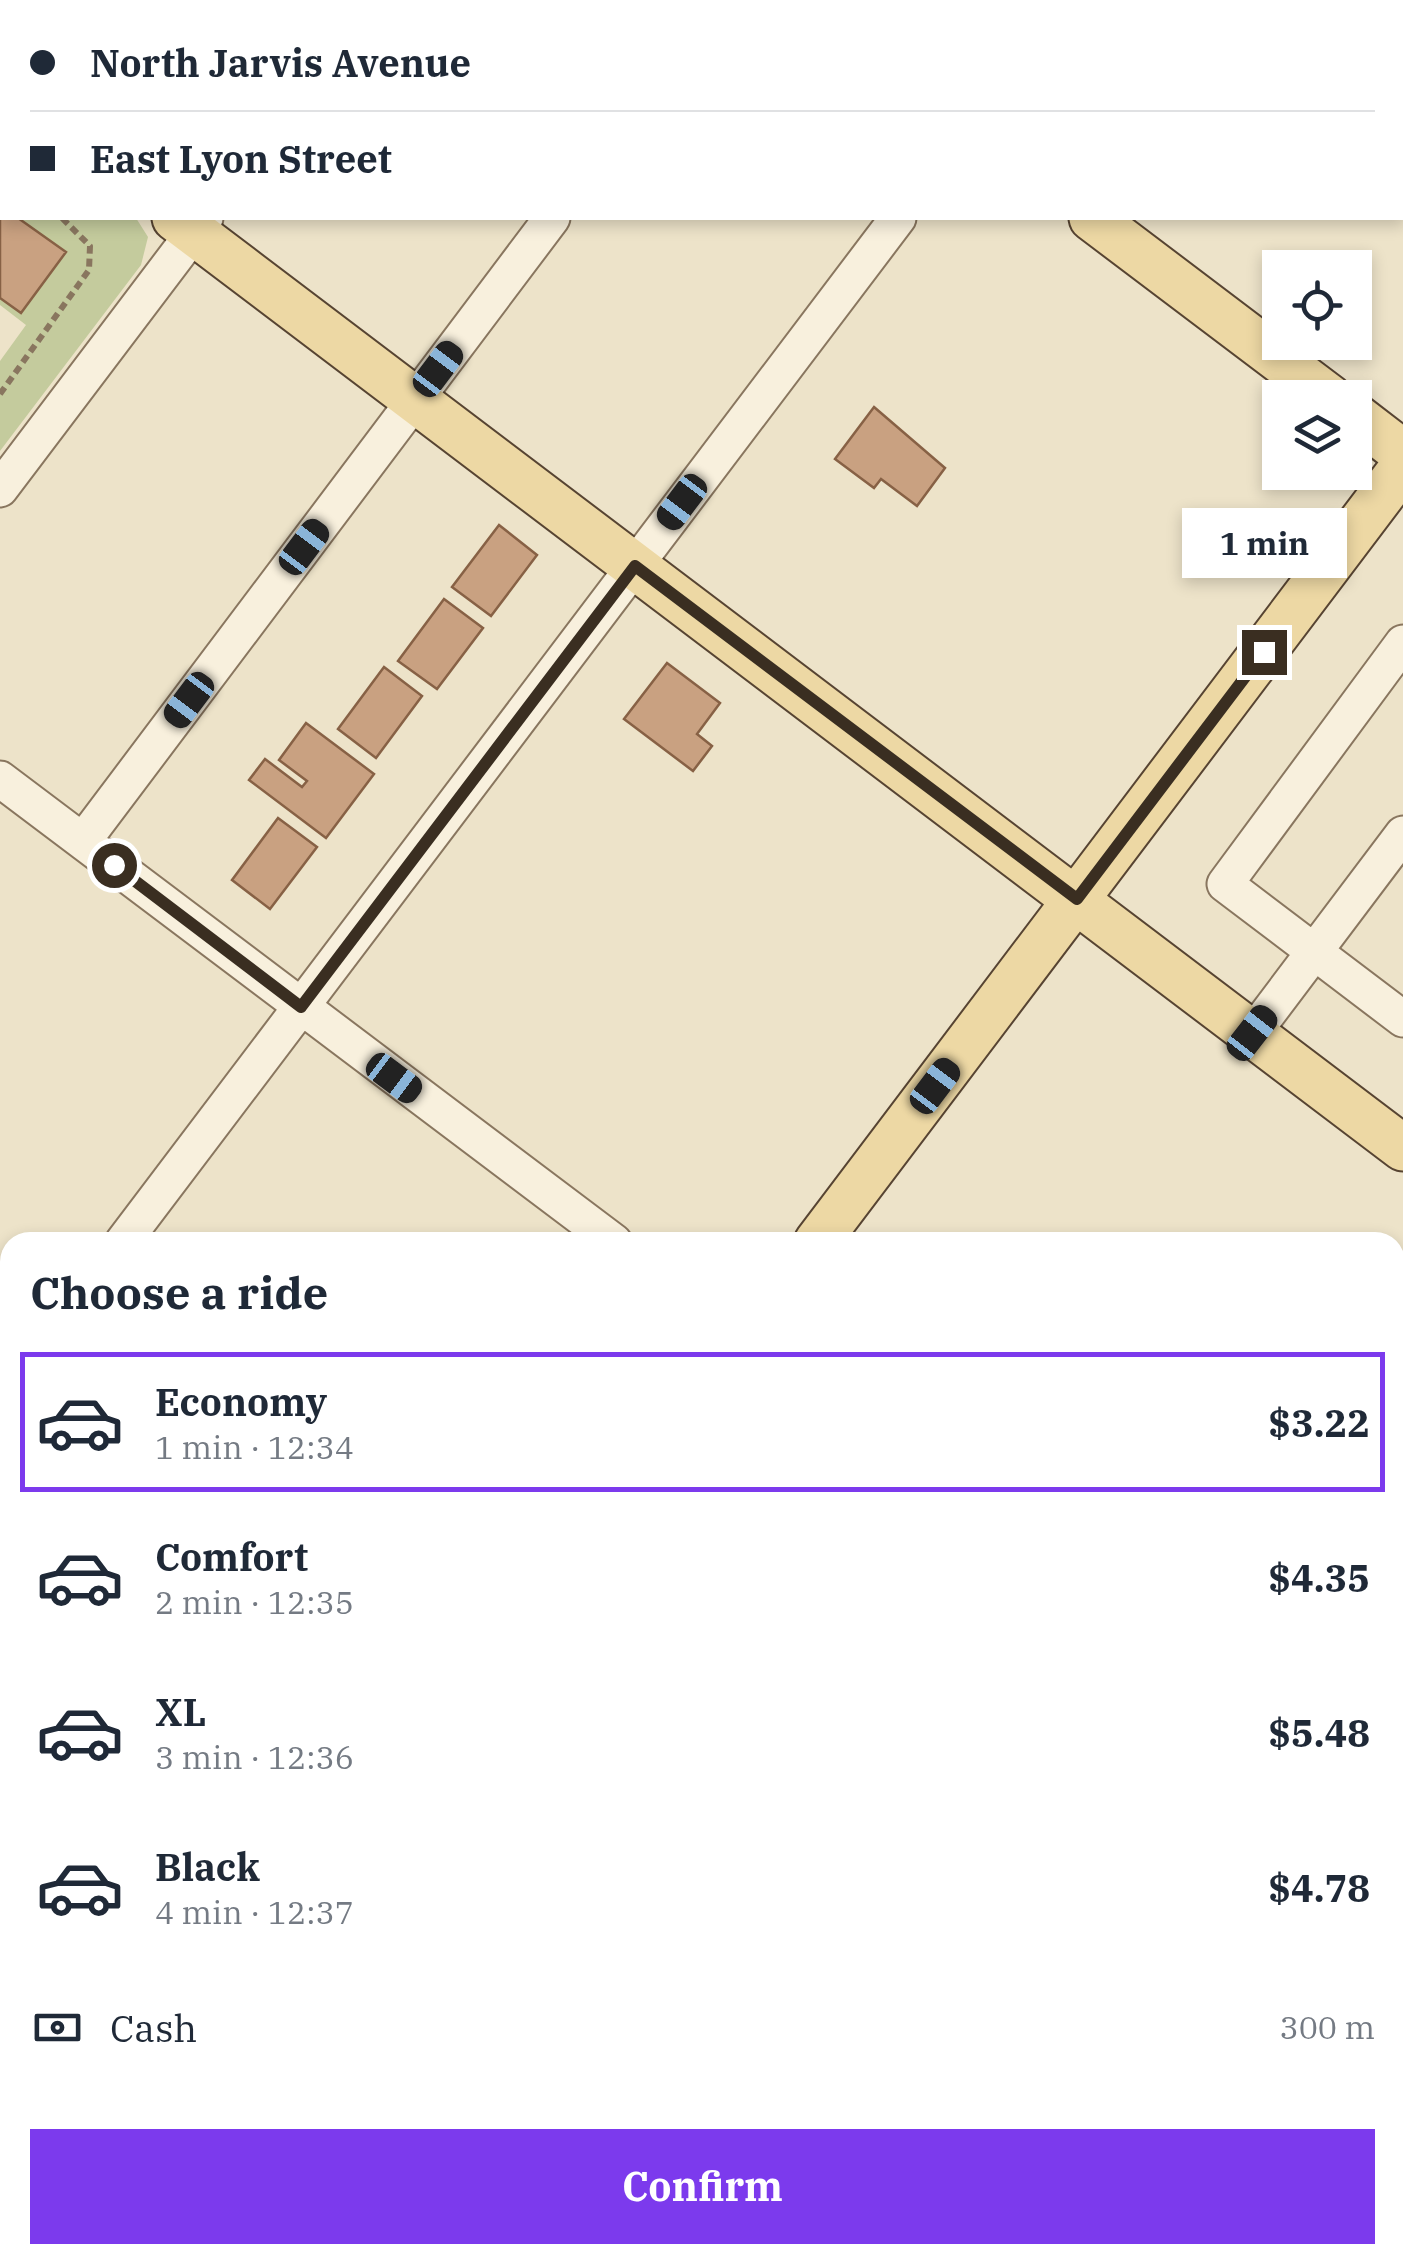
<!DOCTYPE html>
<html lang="en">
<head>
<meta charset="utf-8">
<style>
  body { margin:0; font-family:"IBM Plex Serif",serif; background:#f2f2f3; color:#1f2937; height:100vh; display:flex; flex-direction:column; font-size:38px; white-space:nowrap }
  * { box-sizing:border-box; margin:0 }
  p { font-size:32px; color:#747a83 }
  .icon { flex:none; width:55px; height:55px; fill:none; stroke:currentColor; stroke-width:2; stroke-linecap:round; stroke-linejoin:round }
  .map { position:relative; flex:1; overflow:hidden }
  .details { position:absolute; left:0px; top:1232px; width:1405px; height:1032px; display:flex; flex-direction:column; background:#fff; border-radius:30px 30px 0 0; box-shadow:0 5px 15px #0003 }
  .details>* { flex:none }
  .top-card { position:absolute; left:0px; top:0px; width:1405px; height:220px; box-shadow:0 5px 15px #0003; display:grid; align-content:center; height:220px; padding:0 30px; background:#fff }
  .controls { position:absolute; left:1262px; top:250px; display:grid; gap:20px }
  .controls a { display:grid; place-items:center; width:110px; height:110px; border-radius:0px; background:#fff; box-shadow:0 5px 15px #0003; font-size:50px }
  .end { position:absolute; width:45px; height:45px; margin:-22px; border:12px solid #3a2e21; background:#fff; box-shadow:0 0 0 5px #fff }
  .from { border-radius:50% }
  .bubble { position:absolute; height:70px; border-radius:0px; background:#fff; box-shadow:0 5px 15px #0003; font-size:32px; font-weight:700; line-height:70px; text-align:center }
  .car { position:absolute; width:30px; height:60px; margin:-30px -15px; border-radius:12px; box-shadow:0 0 8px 2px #0007; background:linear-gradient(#222 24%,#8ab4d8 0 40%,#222 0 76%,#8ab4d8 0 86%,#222 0) }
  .top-card b { display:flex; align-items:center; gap:35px; height:95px; font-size:38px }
  .top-card b+b { border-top:2px solid #e0e1e3 }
  .top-card i { width:25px; height:25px; background:#1f2937 }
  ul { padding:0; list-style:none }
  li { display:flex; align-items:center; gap:30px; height:140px; margin:0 20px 15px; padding:0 10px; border:5px solid transparent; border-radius:0px }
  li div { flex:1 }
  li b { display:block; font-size:38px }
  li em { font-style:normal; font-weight:700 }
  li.selected { border-color:#7c3aed }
  li>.icon { width:90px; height:90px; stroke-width:1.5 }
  h2 { padding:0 30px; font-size:45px; line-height:120px }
  .pay { display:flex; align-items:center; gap:25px; height:110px; padding:0 30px; font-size:38px }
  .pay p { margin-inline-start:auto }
  .action { display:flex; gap:20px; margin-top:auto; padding:20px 30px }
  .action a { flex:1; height:115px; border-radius:0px; background:#7c3aed; color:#fff; font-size:40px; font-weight:700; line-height:115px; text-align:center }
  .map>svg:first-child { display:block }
</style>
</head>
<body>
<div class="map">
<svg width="1403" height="2263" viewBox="0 0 1403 2263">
  <rect width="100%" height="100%" fill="#ede3c9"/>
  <!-- green -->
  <path fill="#c4cb9d" d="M0 115 2 218H136L148 237 141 265 0 451V361L26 325 0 305Z"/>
  <!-- building -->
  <path fill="#c9a181" stroke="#876145" stroke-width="2.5" d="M0 204 2 218H18L66 252 21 313 0 298Z
    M874 407 945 468 917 506 881 479 874 488 835 459Z
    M499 525 537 555 491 616 452 587Z
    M444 599 483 628 437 689 398 661Z
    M667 663 720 703 697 734 712 746 693 771 624 719Z
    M384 667 422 696 376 758 338 729Z
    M306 723 374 774 326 838 249 780 265 759 302 787 307 781 279 760Z
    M278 818 317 847 270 909 232 880Z"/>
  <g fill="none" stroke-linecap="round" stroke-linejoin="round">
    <defs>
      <path id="minor" d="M930 0 933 2
        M368 2 370 0
        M714 2 716 0
        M844 2 846 0
        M973 2 975 0
        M1061 2 1063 0
        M0 489 205 218
        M1403 643 1225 884 1403 1019
        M0 779 614 1242
        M83 841 552 218
        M1253 1033 1403 834
        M123 1242 898 218
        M1395 1397 1403 1386
        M0 1405 10 1392
        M0 1473 10 1481
        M1395 1833 1403 1839
        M0 2168 10 2176
        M115 2255 126 2263
        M1035 2255 1046 2263
        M739 2263 745 2255"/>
      <path id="major" d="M805 0 809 2
        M0 85 2 87
        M175 218 1403 1148
        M1092 218 1330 398
        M1355 416 1403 453
        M817 1242 1403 467
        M45 2263 51 2255"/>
    </defs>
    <!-- minor casing -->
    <use href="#minor" stroke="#89765f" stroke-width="39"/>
    <!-- major casing -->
    <use href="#major" stroke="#574432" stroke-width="49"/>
    <!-- path -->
    <path stroke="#89765f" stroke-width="6" stroke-dasharray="8 5" stroke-linecap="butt" d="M0 171 2 173
      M0 394 89 270 90 246 62 218"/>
    <!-- minor -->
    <use href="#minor" stroke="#f8f0dd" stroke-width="35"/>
    <!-- major -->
    <use href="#major" stroke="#edd8a4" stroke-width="45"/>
  </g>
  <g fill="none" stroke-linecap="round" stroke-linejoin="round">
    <!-- route -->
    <path stroke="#3a2e21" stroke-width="12" d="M114 865 301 1007 635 566 1077 899 1264 652"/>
  </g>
</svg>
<div class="controls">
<a><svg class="icon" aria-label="locate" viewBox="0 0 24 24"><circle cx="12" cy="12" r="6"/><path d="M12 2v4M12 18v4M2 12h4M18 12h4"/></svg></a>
<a><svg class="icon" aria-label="layers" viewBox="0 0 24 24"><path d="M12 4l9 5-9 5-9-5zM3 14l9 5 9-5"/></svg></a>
</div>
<i class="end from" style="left:114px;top:865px"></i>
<i class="end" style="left:1264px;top:652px"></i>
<div class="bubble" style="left:1182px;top:508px;width:165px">1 min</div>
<i class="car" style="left:438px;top:369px;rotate:37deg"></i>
<i class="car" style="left:682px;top:502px;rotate:217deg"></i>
<i class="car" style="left:304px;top:547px;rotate:37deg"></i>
<i class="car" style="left:189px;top:700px;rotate:217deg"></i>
<i class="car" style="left:1252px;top:1033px;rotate:38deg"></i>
<i class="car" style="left:394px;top:1078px;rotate:127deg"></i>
<i class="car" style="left:935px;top:1086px;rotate:37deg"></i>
<div class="top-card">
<b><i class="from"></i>North Jarvis Avenue</b>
<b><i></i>East Lyon Street</b>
</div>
<section class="details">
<h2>Choose a ride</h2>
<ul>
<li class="selected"><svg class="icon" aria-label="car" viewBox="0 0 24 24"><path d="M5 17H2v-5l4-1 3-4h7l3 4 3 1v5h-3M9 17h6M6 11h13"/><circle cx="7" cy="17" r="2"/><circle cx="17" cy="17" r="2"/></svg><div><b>Economy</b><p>1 min · 12:34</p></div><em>$3.22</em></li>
<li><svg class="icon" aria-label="car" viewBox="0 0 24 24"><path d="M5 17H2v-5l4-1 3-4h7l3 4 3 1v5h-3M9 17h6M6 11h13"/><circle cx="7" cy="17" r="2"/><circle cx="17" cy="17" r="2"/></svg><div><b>Comfort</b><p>2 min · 12:35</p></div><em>$4.35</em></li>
<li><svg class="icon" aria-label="car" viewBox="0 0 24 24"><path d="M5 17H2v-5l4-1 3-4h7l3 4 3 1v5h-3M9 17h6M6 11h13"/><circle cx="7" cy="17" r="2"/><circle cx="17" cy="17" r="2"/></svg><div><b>XL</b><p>3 min · 12:36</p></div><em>$5.48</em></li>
<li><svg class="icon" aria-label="car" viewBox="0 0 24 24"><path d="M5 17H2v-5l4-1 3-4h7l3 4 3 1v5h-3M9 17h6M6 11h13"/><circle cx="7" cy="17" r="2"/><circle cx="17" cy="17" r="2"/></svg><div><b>Black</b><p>4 min · 12:37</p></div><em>$4.78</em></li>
</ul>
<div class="pay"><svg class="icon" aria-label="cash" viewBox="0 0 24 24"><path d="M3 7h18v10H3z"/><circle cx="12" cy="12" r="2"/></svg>Cash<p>300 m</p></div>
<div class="action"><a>Confirm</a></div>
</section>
</div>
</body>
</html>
